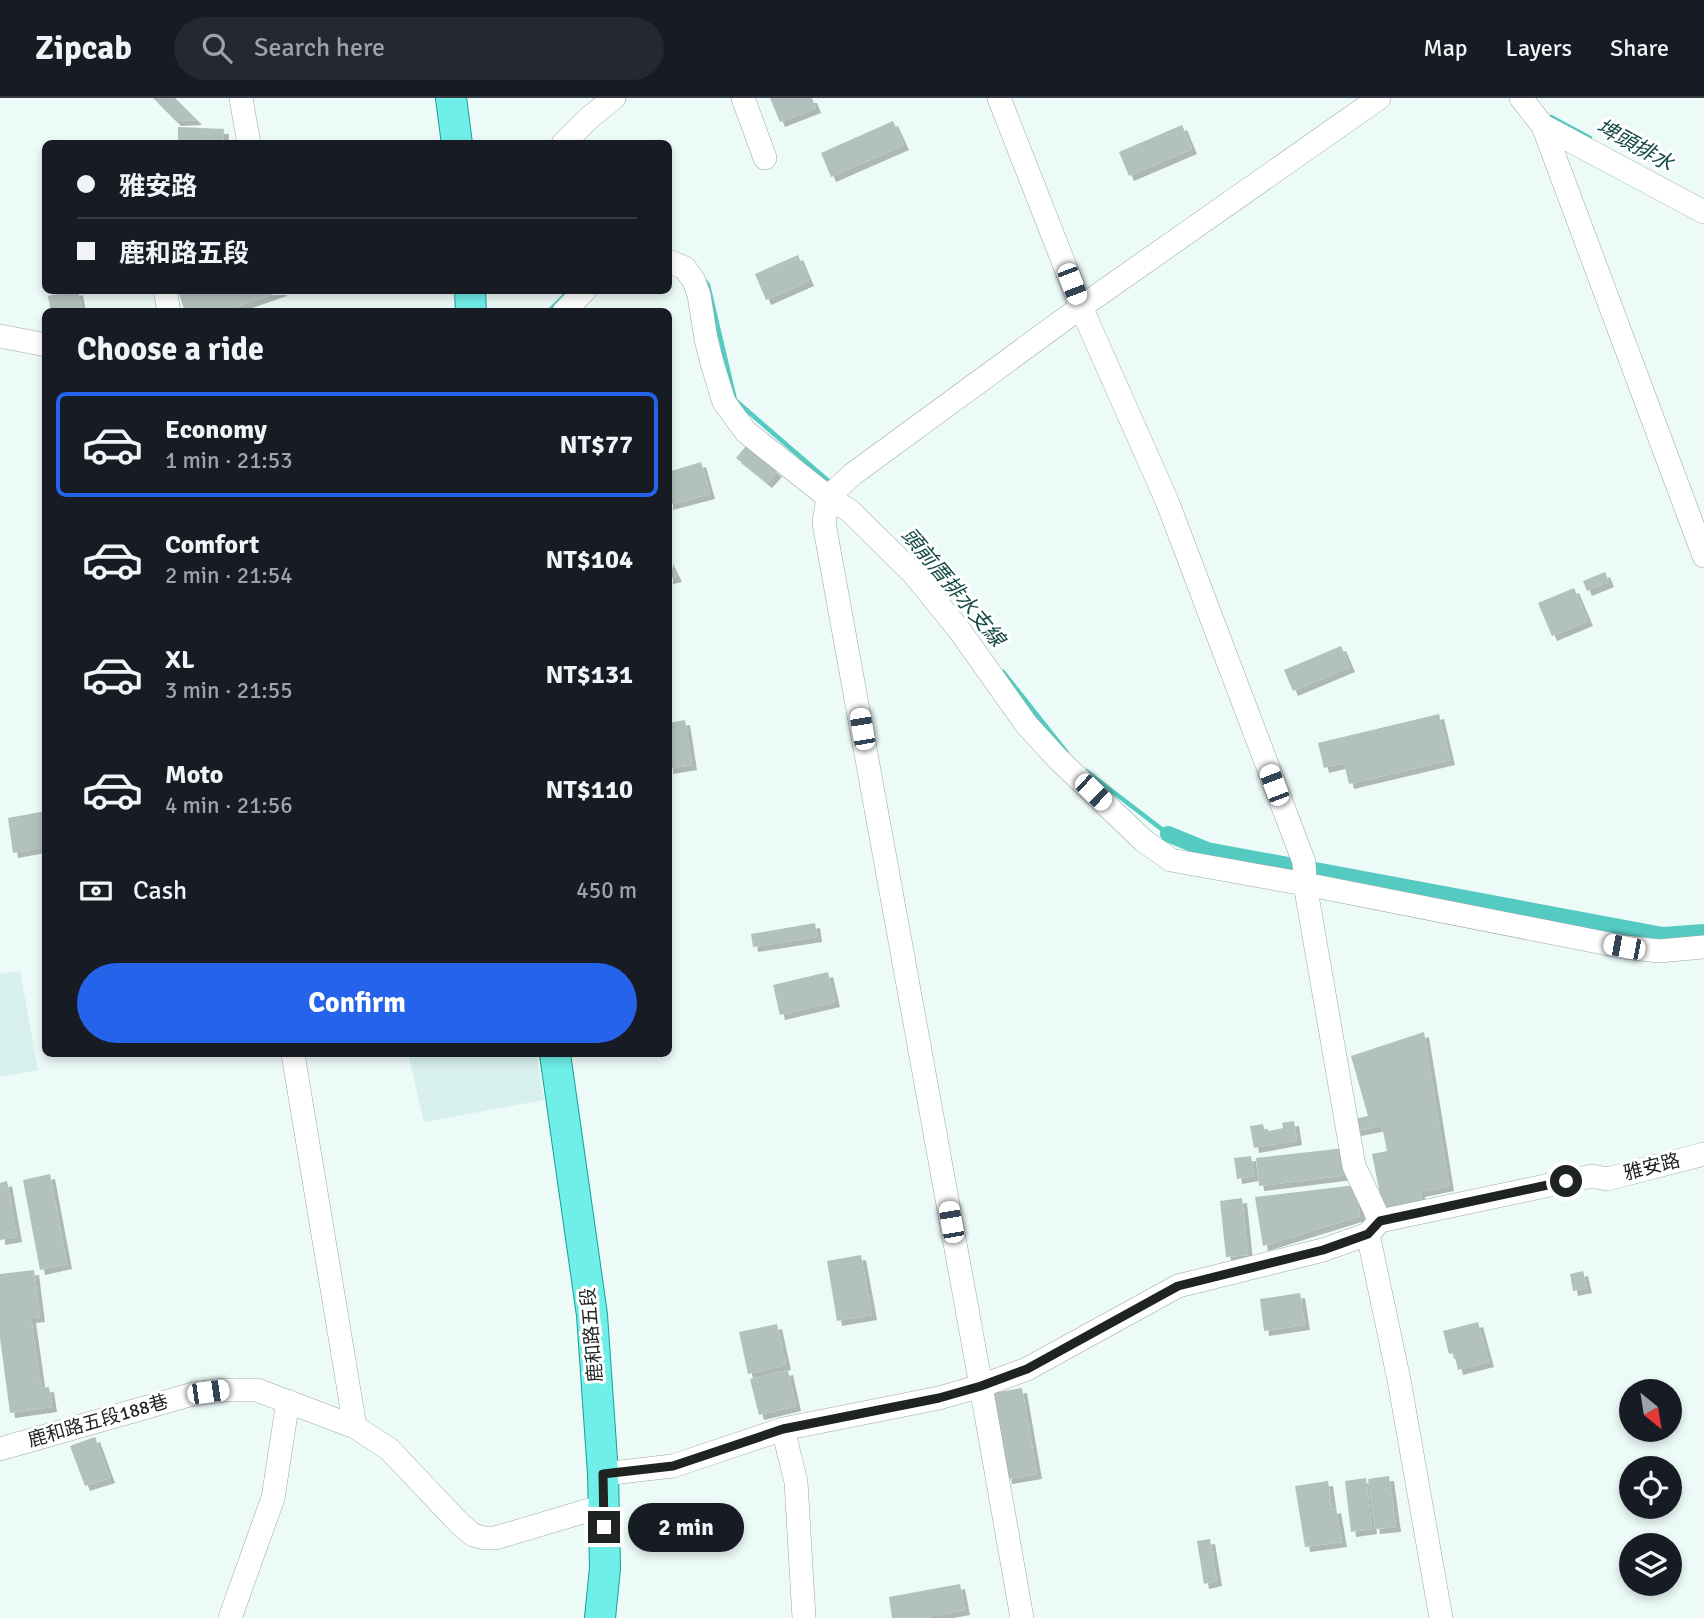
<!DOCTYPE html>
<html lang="en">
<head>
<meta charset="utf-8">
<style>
  body { margin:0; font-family:Signika,"Noto Sans TC",sans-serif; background:#242831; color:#f1f3f6; height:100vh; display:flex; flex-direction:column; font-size:26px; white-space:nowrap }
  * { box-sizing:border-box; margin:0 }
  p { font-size:23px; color:#9ea1a6 }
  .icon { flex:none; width:38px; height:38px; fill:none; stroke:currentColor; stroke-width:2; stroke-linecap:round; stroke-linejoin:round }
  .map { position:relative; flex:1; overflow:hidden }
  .panel { position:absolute; left:42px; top:210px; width:630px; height:749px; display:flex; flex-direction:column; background:#171b24; border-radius:10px; box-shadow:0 4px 10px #0003 }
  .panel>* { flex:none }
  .banner { position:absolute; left:42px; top:42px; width:630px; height:154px; border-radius:10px; box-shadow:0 4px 10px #0003; display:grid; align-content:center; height:154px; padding:0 35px; background:#171b24 }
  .needle { width:46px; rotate:150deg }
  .controls { position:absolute; left:1619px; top:1281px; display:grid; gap:14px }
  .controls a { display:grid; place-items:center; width:63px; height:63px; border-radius:50%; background:#171b24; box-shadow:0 4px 10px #0003; font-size:35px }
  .end { position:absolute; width:32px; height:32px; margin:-16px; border:9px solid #1f2423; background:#fff; box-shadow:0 0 0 4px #fff }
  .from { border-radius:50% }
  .bubble { position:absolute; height:49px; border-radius:24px; background:#171b24; box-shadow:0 4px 10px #0003; font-size:23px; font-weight:700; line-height:49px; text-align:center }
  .car { position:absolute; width:21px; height:42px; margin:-21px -10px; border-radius:9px; box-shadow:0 0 5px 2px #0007; background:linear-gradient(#fff 24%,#345 0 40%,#fff 0 76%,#345 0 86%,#fff 0) }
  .banner b { display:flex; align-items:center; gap:24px; height:66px; font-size:26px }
  .banner b+b { border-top:2px solid #363941 }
  .banner i { width:18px; height:18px; background:#f1f3f6 }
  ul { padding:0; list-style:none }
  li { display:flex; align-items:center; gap:21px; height:105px; margin:0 14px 10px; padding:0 21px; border:4px solid transparent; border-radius:10px }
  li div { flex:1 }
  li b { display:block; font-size:26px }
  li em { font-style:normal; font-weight:700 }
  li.current { border-color:#2563eb }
  li>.icon { width:63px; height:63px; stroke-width:1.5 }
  h2 { padding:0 35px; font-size:32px; line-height:84px }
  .pay { display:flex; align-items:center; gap:18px; height:77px; padding:0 35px; font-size:26px }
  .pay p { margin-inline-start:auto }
  .button { display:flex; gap:14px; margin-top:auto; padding:14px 35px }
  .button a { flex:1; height:80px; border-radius:42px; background:#2563eb; color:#fff; font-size:28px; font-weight:700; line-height:80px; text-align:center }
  header { display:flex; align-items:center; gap:42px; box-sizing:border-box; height:98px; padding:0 35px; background:#171b24; border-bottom:2px solid #363941 }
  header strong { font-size:33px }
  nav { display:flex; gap:38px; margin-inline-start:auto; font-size:24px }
  .search { width:490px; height:63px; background:#242831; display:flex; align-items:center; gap:18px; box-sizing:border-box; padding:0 24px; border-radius:38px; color:#9ea1a6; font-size:26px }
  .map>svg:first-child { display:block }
</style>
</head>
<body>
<header>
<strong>Zipcab</strong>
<div class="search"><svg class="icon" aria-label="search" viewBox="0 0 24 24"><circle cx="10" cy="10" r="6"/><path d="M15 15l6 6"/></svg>Search here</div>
<nav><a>Map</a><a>Layers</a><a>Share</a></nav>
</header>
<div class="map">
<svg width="1704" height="1520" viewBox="0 0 1704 1520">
  <defs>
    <filter id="shadow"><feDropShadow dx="5" dy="5" stdDeviation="0" flood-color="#0004"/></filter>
  </defs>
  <rect width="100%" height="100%" fill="#ecfaf8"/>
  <!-- built -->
  <path fill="#d8f0ed" d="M20 873 38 972 0 979V876Z
    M408 956H536L544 1002 424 1024Z"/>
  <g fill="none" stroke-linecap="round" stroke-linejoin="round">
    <!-- stream -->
    <path stroke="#54cac1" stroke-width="4.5" d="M1551 19 1590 40
      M704 182 708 187 735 302 833 387
      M548 214 565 197
      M1003 574 1067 655
      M1086 673 1168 736"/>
    <!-- canal -->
    <path stroke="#54cac1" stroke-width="16" d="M1168 736 1207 752 1663 837 1704 834"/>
  </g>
  <!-- building -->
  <path fill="#b2c0be" filter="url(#shadow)" d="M153 0H175L197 22 176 23Z
    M770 0H812L816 10 780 24Z
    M893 23 904 47 831 79 821 55Z
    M1182 27 1192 51 1129 78 1119 54Z
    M178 29 224 31 223 46H178Z
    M798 157 809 183 766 202 755 176Z
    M78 192 82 214H51L48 198Z
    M178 192H282V193L221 214H185Z
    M746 348 777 374 767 385 736 360Z
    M701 364 710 396 668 407V374Z
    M668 461 677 479 668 481Z
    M1605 474 1609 484 1587 493 1583 483Z
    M1574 490 1588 523 1552 538 1538 505Z
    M1341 548 1350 569 1293 593 1284 572Z
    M1439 616 1450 662 1349 686 1344 665 1324 670 1318 645Z
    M685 622 692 667 668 671V625Z
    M46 713V749L13 755 8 720Z
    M815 825 817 839 753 849 751 836Z
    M828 874 835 904 780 917 773 887Z
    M1424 934 1449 1088 1420 1094 1422 1103 1383 1111 1372 1056 1387 1053 1382 1028 1356 1033 1354 1021 1368 1018 1351 958Z
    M1294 1023 1297 1042 1254 1050 1250 1028 1263 1026 1265 1034 1283 1030 1282 1025Z
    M1345 1050 1348 1077 1259 1088 1256 1060Z
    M1251 1058 1254 1078 1237 1081 1234 1060Z
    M50 1076 67 1166 40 1172 23 1082Z
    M7 1083 17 1139 0 1142V1085Z
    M1356 1087 1360 1118 1263 1148 1255 1099Z
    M1242 1100 1248 1157 1226 1159 1220 1103Z
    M861 1157 872 1217 837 1223 827 1163Z
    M34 1172 40 1219 31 1220 41 1290 49 1289 52 1309 10 1315 0 1240V1176Z
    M1583 1173 1587 1190 1573 1193 1570 1176Z
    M1300 1195 1305 1227 1264 1233 1260 1201Z
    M1478 1224 1489 1264 1458 1272 1454 1255 1449 1256 1443 1233Z
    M777 1226 786 1267 748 1276 739 1234Z
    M788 1272 796 1308 759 1317 750 1281Z
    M1022 1290 1037 1376 1007 1381 992 1295Z
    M95 1339 110 1380 85 1388 70 1348Z
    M1389 1378 1396 1429 1375 1431 1368 1381Z
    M1366 1380 1372 1431 1351 1434 1345 1383Z
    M1328 1383 1332 1411 1336 1410 1342 1444 1305 1449 1295 1388Z
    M1210 1441 1217 1483 1204 1486 1197 1443Z
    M960 1486 965 1512 921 1520H892L889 1499Z"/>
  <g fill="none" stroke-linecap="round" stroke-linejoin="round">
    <defs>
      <path id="minor" d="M241 0 249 46
        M743 0 765 60
        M999 0 1081 209 1167 403 1304 764 1305 786 1354 1068 1380 1123
        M1521 0 1543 28 1704 458
        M1543 28 1704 114
        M563 46 589 20 614 0
        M668 163 685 170 694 183 699 197 706 241 712 265 724 304 746 334 828 399 850 413 913 475 960 533 1026 626 1058 661 1144 743 1171 762 1305 786 1624 849 1659 853 1704 849
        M165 192 169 214
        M564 214 585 192
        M0 238 46 247
        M293 956 355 1329
        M1368 1136 1399 1282 1441 1520
        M783 1331 796 1384 804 1520
        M0 1351 193 1296 224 1292H257L355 1329 389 1351 459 1425 473 1437 484 1440H495L603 1408
        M603 1376 673 1368 783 1331 939 1300 981 1288 1027 1271 1178 1188 1323 1152 1368 1136 1380 1123 1592 1078 1607 1081 1704 1056
        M230 1520 273 1400 288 1303
        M1022 1520 981 1288 824 425 828 399 853 376 1081 209 1379 0"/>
      <path id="major" d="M451 0 457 46
        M470 192 471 214
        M555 956 592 1217 603 1376 605 1470 600 1520"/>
    </defs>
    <!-- minor casing -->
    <use href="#minor" stroke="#9ba8a7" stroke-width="24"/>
    <!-- major casing -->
    <use href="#major" stroke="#16a099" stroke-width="32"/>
    <!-- minor -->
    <use href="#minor" stroke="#fff" stroke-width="23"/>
    <!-- major -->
    <use href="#major" stroke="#70eee8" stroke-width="30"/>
  </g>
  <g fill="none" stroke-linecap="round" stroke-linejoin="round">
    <!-- route -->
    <path stroke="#1f2423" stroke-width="9" d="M604 1429 603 1376 673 1368 783 1331 939 1300 981 1288 1027 1271 1178 1188 1323 1152 1368 1136 1380 1123 1566 1083"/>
  </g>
  <g text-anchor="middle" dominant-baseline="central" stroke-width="6" stroke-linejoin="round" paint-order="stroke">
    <!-- street labels -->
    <g font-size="19" fill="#1f2423" stroke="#fff">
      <text transform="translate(1652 1069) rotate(-14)">雅安路</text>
      <text transform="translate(592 1237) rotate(-95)">鹿和路五段</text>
      <text transform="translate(98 1323) rotate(-16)">鹿和路五段188巷</text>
    </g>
    <!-- water labels -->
    <g font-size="21" font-style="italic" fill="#144945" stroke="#fff">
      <text transform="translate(1635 47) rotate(29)">埤頭排水</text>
      <text transform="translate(953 489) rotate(50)">頭前厝排水支線</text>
    </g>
  </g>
</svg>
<div class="controls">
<a><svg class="needle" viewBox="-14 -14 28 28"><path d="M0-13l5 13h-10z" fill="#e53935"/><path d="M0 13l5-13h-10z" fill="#9ea1a6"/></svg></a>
<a><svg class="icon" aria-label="locate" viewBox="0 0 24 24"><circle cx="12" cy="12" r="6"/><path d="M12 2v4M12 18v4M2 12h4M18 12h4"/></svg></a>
<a><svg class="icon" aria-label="layers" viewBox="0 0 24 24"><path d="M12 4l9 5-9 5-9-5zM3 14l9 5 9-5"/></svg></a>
</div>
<i class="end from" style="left:1566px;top:1083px"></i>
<i class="end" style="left:604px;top:1429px"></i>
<div class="bubble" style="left:628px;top:1405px;width:116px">2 min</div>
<i class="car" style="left:1072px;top:186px;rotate:159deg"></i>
<i class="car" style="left:862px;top:631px;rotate:350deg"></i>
<i class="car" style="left:1274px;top:687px;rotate:339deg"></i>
<i class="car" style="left:1093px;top:694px;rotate:134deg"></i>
<i class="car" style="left:1624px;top:849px;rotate:281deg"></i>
<i class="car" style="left:951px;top:1124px;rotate:350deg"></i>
<i class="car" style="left:208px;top:1294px;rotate:82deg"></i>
<div class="banner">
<b><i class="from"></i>雅安路</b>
<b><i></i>鹿和路五段</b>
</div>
<section class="panel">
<h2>Choose a ride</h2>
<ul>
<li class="current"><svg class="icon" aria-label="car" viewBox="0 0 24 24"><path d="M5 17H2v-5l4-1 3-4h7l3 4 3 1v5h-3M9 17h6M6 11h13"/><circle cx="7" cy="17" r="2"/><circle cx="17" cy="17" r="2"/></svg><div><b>Economy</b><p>1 min · 21:53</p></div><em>NT$77</em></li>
<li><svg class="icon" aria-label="car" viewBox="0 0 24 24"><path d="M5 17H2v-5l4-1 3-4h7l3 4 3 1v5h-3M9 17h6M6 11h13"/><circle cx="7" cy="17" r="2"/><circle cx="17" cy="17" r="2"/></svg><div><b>Comfort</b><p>2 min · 21:54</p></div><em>NT$104</em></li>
<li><svg class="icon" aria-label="car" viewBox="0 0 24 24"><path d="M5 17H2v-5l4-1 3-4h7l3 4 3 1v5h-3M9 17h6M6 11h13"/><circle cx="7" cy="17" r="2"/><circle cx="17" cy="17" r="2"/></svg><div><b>XL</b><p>3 min · 21:55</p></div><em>NT$131</em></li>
<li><svg class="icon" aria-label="car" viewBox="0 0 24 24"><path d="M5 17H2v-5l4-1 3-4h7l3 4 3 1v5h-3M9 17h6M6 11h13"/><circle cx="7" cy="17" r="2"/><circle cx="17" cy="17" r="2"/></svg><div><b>Moto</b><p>4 min · 21:56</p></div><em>NT$110</em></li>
</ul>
<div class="pay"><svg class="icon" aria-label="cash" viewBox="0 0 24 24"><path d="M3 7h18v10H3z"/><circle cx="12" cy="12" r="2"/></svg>Cash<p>450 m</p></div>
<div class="button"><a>Confirm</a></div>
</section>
</div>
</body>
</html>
